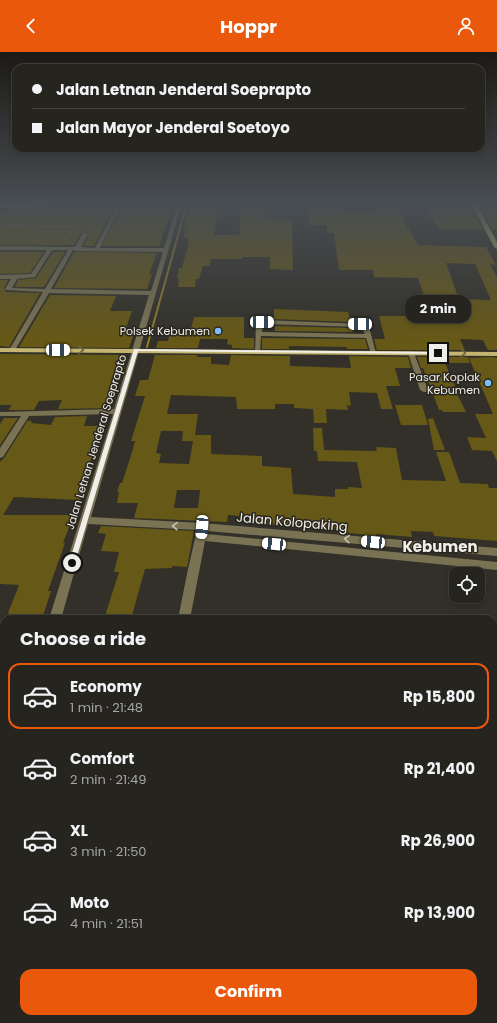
<!DOCTYPE html>
<html lang="en">
<head>
<meta charset="utf-8">
<style>
  body { margin:0; font-family:Poppins,sans-serif; background:#32302b; color:#f1f3f6; height:100vh; display:flex; flex-direction:column; font-size:15px; white-space:nowrap }
  * { box-sizing:border-box; margin:0 }
  p { font-size:13px; color:#a4a4a4 }
  .icon { flex:none; width:22px; height:22px; fill:none; stroke:currentColor; stroke-width:2; stroke-linecap:round; stroke-linejoin:round }
  .map { position:relative; flex:1; overflow:hidden }
  .panel { position:absolute; left:0px; top:563px; width:497px; height:408px; display:flex; flex-direction:column; background:#26241e; border-radius:12px 12px 0 0; box-shadow:0 2px 6px #0003,0 0 0 1px #42413c }
  .panel>* { flex:none }
  .top-card { position:absolute; left:12px; top:12px; width:473px; height:88px; border-radius:12px; box-shadow:0 2px 6px #0003,0 0 0 1px #42413c; display:grid; align-content:center; height:88px; padding:0 20px; background:#26241e }
  .buttons { position:absolute; left:449px; top:515px; display:grid; gap:8px }
  .buttons a { display:grid; place-items:center; width:36px; height:36px; border-radius:8px; background:#26241e; box-shadow:0 2px 6px #0003,0 0 0 1px #42413c; font-size:20px }
  .end { position:absolute; width:18px; height:18px; margin:-9px; border:5px solid #efeee9; background:#111; box-shadow:0 0 0 2px #111 }
  .from { border-radius:50% }
  .bubble { position:absolute; height:28px; border-radius:12px; background:#26241e; box-shadow:0 2px 6px #0003,0 0 0 1px #42413c; font-size:13px; font-weight:700; line-height:28px; text-align:center }
  .car { position:absolute; width:12px; height:24px; margin:-12px -6px; border-radius:5px; box-shadow:0 0 3px 1px #0007; background:linear-gradient(#fff 24%,#345 0 40%,#fff 0 76%,#345 0 86%,#fff 0) }
  .top-card b { display:flex; align-items:center; gap:14px; height:38px; font-size:15px }
  .top-card b+b { border-top:1px solid #42413c }
  .top-card i { width:10px; height:10px; background:#f1f3f6 }
  ul { padding:0; list-style:none }
  li { display:flex; align-items:center; gap:12px; height:66px; margin:0 8px 6px; padding:0 12px; border:2px solid transparent; border-radius:12px }
  li div { flex:1 }
  li b { display:block; font-size:15px }
  li em { font-style:normal; font-weight:700 }
  li.active { border-color:#ea580c }
  li>.icon { width:36px; height:36px; stroke-width:1.5 }
  h2 { padding:0 20px; font-size:18px; line-height:48px }
  .button { display:flex; gap:8px; margin-top:auto; padding:8px 20px }
  .button a { flex:1; height:46px; border-radius:12px; background:#ea580c; color:#fff; font-size:16px; font-weight:700; line-height:46px; text-align:center }
  header { display:flex; justify-content:space-between; align-items:center; height:52px; padding:0 20px; background:#ea580c; color:#fff; font-size:18px; font-weight:700 }
  .map>svg:first-child { display:block }
</style>
</head>
<body>
<header><svg class="icon" aria-label="back" viewBox="0 0 24 24"><path d="M15 5l-7 7 7 7"/></svg>Hoppr<svg class="icon" aria-label="person" viewBox="0 0 24 24"><circle cx="12" cy="8" r="4"/><path d="M4 21q1-7 8-7t8 7"/></svg></header>
<div class="map">
<svg width="497" height="971" viewBox="0 0 497 971">
  <rect width="100%" height="100%" fill="#323028"/>
  <g fill="none" stroke-linecap="round" stroke-linejoin="round">
    <!-- stream -->
    <path stroke="#907e28" stroke-width="2" d="M0 153H37
      M147 295 187 151"/>
  </g>
  <!-- building -->
  <path fill="#665816" fill-rule="evenodd" d="M337 151 338 159 342 160 375 161 377 162H382L381 154H395L418 193 486 195 496 213 490 212 497 226V298H488L483 288 460 287 465 298H377L374 287H385L379 264H431L418 226 374 225 373 218H339L334 181H327V173H309L308 152ZM446 211 475 212 491 248 459 247Z
    M140 153 172 155 159 194H102L122 154Z
    M191 153H205V155H216L217 164 214 183H239L242 153H265V167H292L293 218 270 217V205H242V207H211L210 214H203L199 227H196L195 235H178L179 227H177L179 216H182L189 190H188V185H184L185 178H183Z
    M91 155 90 156H114L94 194H83L89 183 86 179 81 181 74 193H0V163L3 159H7L9 157Z
    M481 155H492L497 162V177H492Z
    M426 158H473L483 177H439Z
    M0 200H44L30 221 0 222Z
    M53 200H65L44 235H15L18 228 36 226Z
    M74 200H77L157 201 149 222H152L147 237 54 236Z
    M0 228H8L4 236 6 240 40 241 9 295 0 294Z
    M50 243 116 244 110 259H132L126 276H136L130 293 129 296 19 295Z
    M274 257 348 260 351 270 274 267Z
    M194 265H244V286H254V297L232 296V293L227 292 228 287H200L198 296H156L158 289H168L170 281H190Z
    M275 274 352 276 353 280 275 279Z
    M262 286 365 287 368 297H347L346 295 289 294V297H262Z
    M0 302 126 303 112 347H114L111 356 58 357 62 348 39 349 34 358H8L12 353H0Z
    M155 303H197V305H211V312L229 313 231 303 290 304V314L351 316 349 304 408 305 411 316H395L400 334H386L393 357H381L377 341 349 340 351 354 347 353 348 358 326 357 327 371H314L313 357 294 356V352H275V357H237L236 345 171 343 167 362H198L195 383H211V402L262 404V414L291 416 293 442 335 445V437H348V435L362 436 357 410 318 409 317 399H314L313 376H322L324 398 377 399 376 395 396 396 402 428 446 429 436 400H449L460 431 488 432 489 436H497V489L434 484 433 480 411 479 412 485 376 482V484L342 480V477L249 471 250 465 228 463 227 470 134 466 138 451H117L119 440H117L120 431H122L132 400 135 389H131L145 344H135L140 328H148ZM161 379H183L182 389H193L189 412 159 411 161 402 156 401ZM177 438H200L198 456H174Z
    M417 305H468L470 311H445L455 334H453L466 360H443L442 358H439L423 316H421Z
    M492 305 497 306V409L492 399 472 398 467 385 486 386 475 362H493L469 306Z
    M395 353H422L428 373H401Z
    M87 364 84 374H104L100 389 88 414H94L86 438H84L80 448 14 445 3 463H74L63 491H65L48 539H51L42 567H7L9 561H8L19 533 0 532V410L4 406 28 368V369H32L31 371 51 373 55 365Z
    M4 366H18L0 393V372Z
    M433 366 445 398H434L428 367Z
    M101 474 194 479 187 515 172 514V516L145 517 131 567H104L119 520H114L119 500 101 499 106 482 98 481Z"/>
  <g fill="none" stroke-linecap="round" stroke-linejoin="round">
    <!-- path -->
    <path stroke="#918f89" stroke-width="1" stroke-dasharray="1.5 1" stroke-linecap="butt" d="M13 162 4 173 73 175 64 189"/>
    <!-- minor -->
    <path fill="#7a7353" fill-rule="evenodd" d="M178 151H182L91 465 202 471 497 496V504L207 479 206 482 497 510V518L205 489 190 567H178L188 517 197 478 88 472 61 567H49L113 362 29 364 3 405 0 406V396L21 364H0V360L114 357 149 243 49 241 15 298 10 299 9 298 43 240 6 238 5 237 11 227H0V223L31 222 47 198H0V194L75 195 82 182 85 180 88 182 81 195 95 196 117 153 119 152 121 153 100 196H164ZM52 198H68L45 237 12 236 17 227 35 225ZM73 198 77 199 163 200 151 239 51 237Z
      M338 151H342L343 159 339 158Z
      M374 151H378L381 161H377Z
      M262 268 365 272 369 275 376 301 371 302 366 286 261 284 260 300 255 301 256 271ZM263 272 361 275 365 282 262 280Z
      M411 299 414 301 428 338 427 340H424L420 338 408 301Z
      M493 678H497V692H493Z
      M4 733V760L0 761V735Z
      M309 967H327L328 971H310Z"/>
    <!-- major -->
    <path fill="#c5b571" fill-rule="evenodd" d="M92 151H174L0 156V154Z
      M471 151H476L497 190V197L494 195Z
      M0 296 497 300V304L0 300Z
      M0 645 4 646V658L0 657Z
      M493 707H497V721H493Z"/>
  </g>
  <!-- one-way arrows -->
  <defs><path id="oneway-chevron" d="M-2-3.5L2.5 0L-2 3.5" fill="none" stroke-width="1.6" stroke-linecap="round" stroke-linejoin="round"/></defs>
  <g stroke="#6f6643">
    <use href="#oneway-chevron" transform="translate(81 298)"/>
    <use href="#oneway-chevron" transform="translate(463 301) rotate(1)"/>
  </g>
  <g stroke="#c6c3b4">
    <use href="#oneway-chevron" transform="translate(175 474) rotate(-176)"/>
    <use href="#oneway-chevron" transform="translate(347 487) rotate(-175)"/>
  </g>
  <!-- sky -->
  <linearGradient id="sky" x2="0" y2="1"><stop stop-color="#1c1a16"/><stop offset="0.53" stop-color="#494e53"/><stop offset="1" stop-color="#494e53" stop-opacity="0"/></linearGradient>
  <rect width="497" height="287" fill="url(#sky)"/>
  <!-- route -->
  <path fill="#efeee9" d="M134 297 438 300 441 301 438 302 138 299 75 511 72 513 69 511Z"/>
  <!-- markers -->
  <g fill="#7cbef9" stroke="#28261e" stroke-width="1.5">
    <circle cx="218" cy="279" r="4"/>
    <circle cx="488" cy="331" r="4"/>
  </g>
  <g text-anchor="middle" dominant-baseline="central" stroke-width="3" stroke-linejoin="round" paint-order="stroke">
    <!-- far-poi labels -->
    <g font-size="11" fill="#efeee9" stroke="#28261e" text-anchor="end">
      <text x="210" y="279">Polsek Kebumen</text>
      <text x="480" y="325">Pasar Koplak<tspan x="480" dy="13">Kebumen</tspan></text>
    </g>
    <!-- far-street labels -->
    <g font-size="11" fill="#efeee9" stroke="#28261e">
      <text transform="translate(96 390) rotate(-73)">Jalan Letnan Jenderal Soeprapto</text>
    </g>
    <!-- street labels -->
    <g font-size="13" fill="#efeee9" stroke="#28261e">
      <text transform="translate(292 470) rotate(5)">Jalan Kolopaking</text>
    </g>
    <!-- quarter labels -->
    <g font-size="15" font-weight="bold" fill="#efeee9" stroke="#28261e">
      <text x="440" y="494">Kebumen</text>
    </g>
  </g>
</svg>
<div class="buttons">
<a><svg class="icon" aria-label="locate" viewBox="0 0 24 24"><circle cx="12" cy="12" r="6"/><path d="M12 2v4M12 18v4M2 12h4M18 12h4"/></svg></a>
</div>
<i class="end from" style="left:72px;top:511px"></i>
<i class="end" style="left:438px;top:301px"></i>
<div class="bubble" style="left:405px;top:243px;width:66px">2 min</div>
<i class="car" style="left:262px;top:270px;rotate:91deg"></i>
<i class="car" style="left:360px;top:272px;rotate:271deg"></i>
<i class="car" style="left:58px;top:298px;rotate:90deg"></i>
<i class="car" style="left:202px;top:475px;rotate:185deg"></i>
<i class="car" style="left:373px;top:490px;rotate:275deg"></i>
<i class="car" style="left:274px;top:492px;rotate:275deg"></i>
<div class="top-card">
<b><i class="from"></i>Jalan Letnan Jenderal Soeprapto</b>
<b><i></i>Jalan Mayor Jenderal Soetoyo</b>
</div>
<section class="panel">
<h2>Choose a ride</h2>
<ul>
<li class="active"><svg class="icon" aria-label="car" viewBox="0 0 24 24"><path d="M5 17H2v-5l4-1 3-4h7l3 4 3 1v5h-3M9 17h6M6 11h13"/><circle cx="7" cy="17" r="2"/><circle cx="17" cy="17" r="2"/></svg><div><b>Economy</b><p>1 min · 21:48</p></div><em>Rp 15,800</em></li>
<li><svg class="icon" aria-label="car" viewBox="0 0 24 24"><path d="M5 17H2v-5l4-1 3-4h7l3 4 3 1v5h-3M9 17h6M6 11h13"/><circle cx="7" cy="17" r="2"/><circle cx="17" cy="17" r="2"/></svg><div><b>Comfort</b><p>2 min · 21:49</p></div><em>Rp 21,400</em></li>
<li><svg class="icon" aria-label="car" viewBox="0 0 24 24"><path d="M5 17H2v-5l4-1 3-4h7l3 4 3 1v5h-3M9 17h6M6 11h13"/><circle cx="7" cy="17" r="2"/><circle cx="17" cy="17" r="2"/></svg><div><b>XL</b><p>3 min · 21:50</p></div><em>Rp 26,900</em></li>
<li><svg class="icon" aria-label="car" viewBox="0 0 24 24"><path d="M5 17H2v-5l4-1 3-4h7l3 4 3 1v5h-3M9 17h6M6 11h13"/><circle cx="7" cy="17" r="2"/><circle cx="17" cy="17" r="2"/></svg><div><b>Moto</b><p>4 min · 21:51</p></div><em>Rp 13,900</em></li>
</ul>
<div class="button"><a>Confirm</a></div>
</section>
</div>
</body>
</html>
